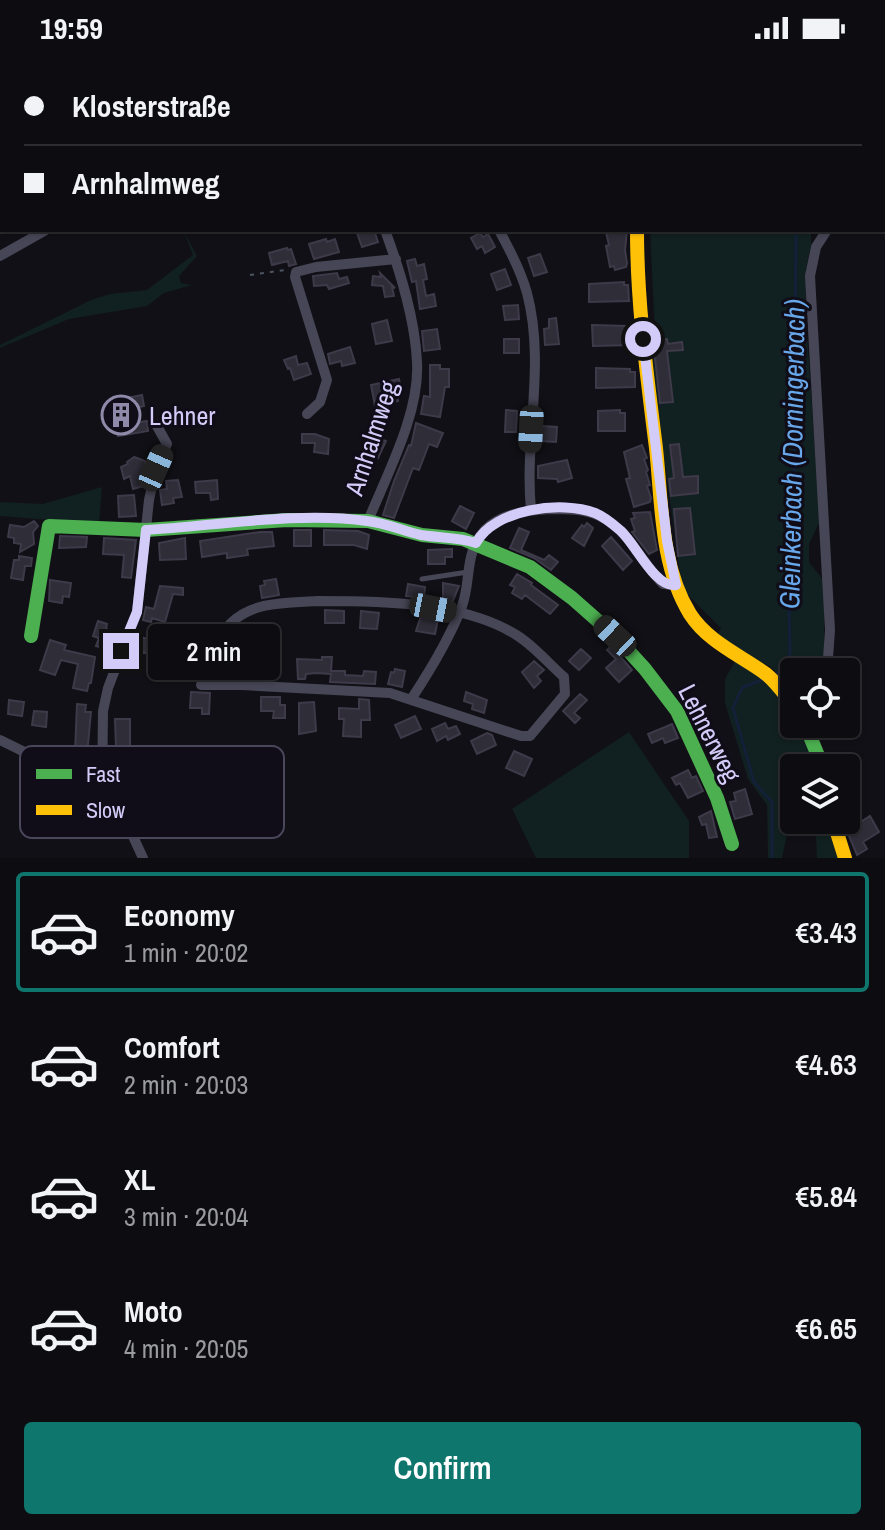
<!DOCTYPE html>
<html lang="en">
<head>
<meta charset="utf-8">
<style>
  body { margin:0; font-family:"Archivo Narrow",sans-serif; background:#1b1a1e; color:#f1f3f6; height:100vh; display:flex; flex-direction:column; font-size:30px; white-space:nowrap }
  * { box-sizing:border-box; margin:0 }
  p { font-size:26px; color:#9a9b9f }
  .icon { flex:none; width:44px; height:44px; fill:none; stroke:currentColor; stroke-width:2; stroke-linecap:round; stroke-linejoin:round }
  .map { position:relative; height:802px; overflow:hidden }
  .details { display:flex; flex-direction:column; background:#0d0c10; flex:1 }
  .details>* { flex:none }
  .hud { position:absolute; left:0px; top:0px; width:886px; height:176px; box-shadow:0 2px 6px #0004,0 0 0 2px #2d2c30; display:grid; align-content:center; height:176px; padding:0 24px; background:#0d0c10 }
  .fabs { position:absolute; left:780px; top:602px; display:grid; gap:16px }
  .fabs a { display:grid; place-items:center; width:80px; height:80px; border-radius:8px; background:#0d0c10; box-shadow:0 2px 6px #0004,0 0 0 2px #2d2c30; font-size:40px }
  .end { position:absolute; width:36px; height:36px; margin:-18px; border:10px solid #d3ccf8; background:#111; box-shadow:0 0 0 4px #111 }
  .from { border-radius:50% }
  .bubble { position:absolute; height:56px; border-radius:8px; background:#0d0c10; box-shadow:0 2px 6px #0004,0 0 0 2px #2d2c30; font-size:26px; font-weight:600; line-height:56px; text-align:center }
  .car { position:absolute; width:24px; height:48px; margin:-24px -12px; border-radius:10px; box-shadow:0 0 6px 2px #0007; background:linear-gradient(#222 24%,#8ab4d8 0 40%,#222 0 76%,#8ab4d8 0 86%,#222 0) }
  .hud b { display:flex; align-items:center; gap:28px; height:76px; font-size:30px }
  .hud b+b { border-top:2px solid #2d2c30 }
  .hud i { width:20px; height:20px; background:#f1f3f6 }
  ul { padding:14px 0 0; list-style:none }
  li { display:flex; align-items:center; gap:24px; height:120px; margin:0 16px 12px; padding:0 8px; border:4px solid transparent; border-radius:8px }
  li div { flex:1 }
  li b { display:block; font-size:30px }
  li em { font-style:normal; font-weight:600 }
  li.current { border-color:#0f766e }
  li>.icon { width:72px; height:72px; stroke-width:1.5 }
  .primary-button { display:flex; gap:16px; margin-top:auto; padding:16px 24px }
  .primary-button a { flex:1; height:92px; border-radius:8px; background:#0f766e; color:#fff; font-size:32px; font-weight:600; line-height:92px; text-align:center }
  .status { display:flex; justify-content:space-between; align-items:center; height:56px; padding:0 40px; background:#0d0c10; direction:ltr }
  .status svg { height:22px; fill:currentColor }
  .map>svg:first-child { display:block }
</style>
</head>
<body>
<div class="status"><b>19:59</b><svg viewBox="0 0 49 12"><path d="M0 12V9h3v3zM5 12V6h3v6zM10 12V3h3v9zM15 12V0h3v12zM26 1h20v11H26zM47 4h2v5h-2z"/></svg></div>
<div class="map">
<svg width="885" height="802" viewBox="0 0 885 802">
  <rect width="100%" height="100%" fill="#111016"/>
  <!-- green -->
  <path fill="#112020" d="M183 174 197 200 179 220 181 227 192 229 164 237 147 250 69 263 0 292V289L91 244 110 238 147 234 193 199Z
    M650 174H811V190L806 214V263L820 465 809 488V506L824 525V616H794V637L771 611 746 600 718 578 721 572 688 539 681 524 647 279 655 278Z
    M102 431 99 468 0 460V446L43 448Z
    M735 605C754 617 794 643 794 668H799L816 712H794V764H826V770L820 773V775L829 776 838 802H817L816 780 788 774 782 802H768L767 749 748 723 725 647V623Z
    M629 676 689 765V802H536L512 753Z"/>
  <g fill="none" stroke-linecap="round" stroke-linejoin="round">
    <!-- stream -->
    <path stroke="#132039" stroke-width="3" d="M807 2V0
      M777 618 790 598 789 535 795 513 791 472 794 451 796 174
      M761 624 742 632 733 652 754 726 772 746V802"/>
  </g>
  <!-- building -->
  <path fill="#2f2d38" stroke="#3e3a49" stroke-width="2" d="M356 174H374L378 186 362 191Z
    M616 174H627L625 194 627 207 626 211 615 214 614 210 610 211 606 190 609 189 606 176Z
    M480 177 483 181 488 178 495 191 485 197 482 190 477 193 471 182Z
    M326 183 327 186 335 183 339 196 314 203 309 188Z
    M287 192 288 194 291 193 296 208 289 210 288 205 272 209 269 197Z
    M540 198 547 216 534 220 528 202Z
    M415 203 417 210 424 208 427 223 423 224 426 240 434 238 436 250 420 253 416 225 412 226 407 205Z
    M505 213 511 229 497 234 491 218Z
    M337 217 339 223 347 221 349 227 329 233 327 229 314 230 313 220Z
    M380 217 395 232 392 231 394 240 385 241 383 230 372 229 373 220 381 221Z
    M624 226V229H628L629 245 589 246V228Z
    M518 249 519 263 505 264 503 250Z
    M556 262 559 288 545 289 544 273 549 272V263Z
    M387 264 392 285 376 288 372 268Z
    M592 269 627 270V273H631L633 289 593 290Z
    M437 273 440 293 424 295 422 275Z
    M504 283H519V297H504Z
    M667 283 668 288 682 286 683 294 667 295 673 346 660 347 653 284Z
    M350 291 355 307 342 310 341 305 330 308 328 298Z
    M296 300 298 309 307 307 311 318 294 324 290 312 288 313 284 304Z
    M430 309H440V313H449V331H445L440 361 421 358 424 340 430 341Z
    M596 312 630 313V316H635V331L596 332Z
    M399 323 401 334 396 335 398 345 375 350 371 329Z
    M142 339 144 350 126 354 129 368 147 365 148 375 118 380 112 345Z
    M506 354 517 355 516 376H505Z
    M620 354V357H625V375H598V355Z
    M416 367 443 377 437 391 429 388 419 414 413 412 394 462 383 459 394 425 409 389 411 390Z
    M542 370 557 371 556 386 541 385Z
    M302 378H315L329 383 328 398 314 396 315 387H302Z
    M370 381 374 383 375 381 386 385 378 402 367 397 369 394 365 392Z
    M679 388 683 421 698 420V437L671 440 669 423 674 422 670 389Z
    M642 389 647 402 644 403 648 414 646 416 650 429 647 430 651 442 650 446 634 451 626 423 630 422 624 396Z
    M134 401 145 405 146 422 144 430 133 433 130 420 124 423 121 411 128 408 127 406Z
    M567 404 572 422 558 426 557 423 538 422V410Z
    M178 424 182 441 173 442 174 447 162 449 160 434 167 433 166 425Z
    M217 424 218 443 211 444 210 437H196L195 426Z
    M134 439 136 460 119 461 118 440Z
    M460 450 474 457 466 473 452 465Z
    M690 452 695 498 678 500 674 453Z
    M650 456 657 494 649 498 632 476 635 475 631 463 635 462 633 457Z
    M34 465 38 470 33 476 34 488 20 496 21 488 14 487V482L8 481 10 469 24 471Z
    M587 467 593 472 584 490 572 482 582 469 584 471Z
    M519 472 529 476 521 494 544 504 549 499 558 506 551 514 534 502 510 492Z
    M294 474H311V490H294Z
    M324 474 358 475 369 479 367 493 354 489H324Z
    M260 476H272L274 490 247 493 248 499 227 502V497L202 501 200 485Z
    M60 480 87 481 86 491 59 492Z
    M611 481 632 505 623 514 602 490Z
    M104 482 136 484 131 522 122 521 124 499 103 498Z
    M185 482 186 503 160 504 159 487Z
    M452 493V501H445V508H428V494Z
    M19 500 32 502 31 510H25L23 524 11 522 14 504H19Z
    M517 518 532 527 531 529 558 549 550 558 525 539 522 543 512 537 515 531 510 529Z
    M276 523 279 539 262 542 260 530 265 529 264 525Z
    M50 524 71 527 69 541 63 540 62 547 49 545Z
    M443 527 459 530 452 547 443 545Z
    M408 528 425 531 424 542 406 540Z
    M160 530 183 532V539L173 538 165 566 152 562 151 566 143 564 146 551 154 553Z
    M325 554 344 555V567H325Z
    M361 555 379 557 377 573 360 572Z
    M421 560 438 563 435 578 416 575Z
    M98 565 107 568 106 573 115 577 107 593 96 590 99 582 93 580Z
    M220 580 229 617 218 620 209 583Z
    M141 581 153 585 148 598 143 596 140 605 131 602Z
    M50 584 66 589 64 594 95 601 91 627H89L87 635 73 632 78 608 61 604 55 619 40 614Z
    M611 590 632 614 619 626 606 612 616 603 607 594Z
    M581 593 591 602 579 614 569 605Z
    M322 601H332L331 615H345V619L363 620 364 615 376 616 375 628 330 626 331 618 316 617 306 618 305 623H298L297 603 322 604Z
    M534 605 544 614 537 620 541 625 534 632 522 616Z
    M395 613 405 615 402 631 388 628 391 616 394 617Z
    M191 636 210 637 209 658H202V652H190Z
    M466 636 487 644 484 657 472 653 473 648 464 645Z
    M580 638 587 644 574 657 580 662 575 667 563 655Z
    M261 641H280V649H285V662H273L274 655H261Z
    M359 643 369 644 370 664H361V681L343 680 344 663H339V652L359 653Z
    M9 644 24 646 22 660 8 658Z
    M314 646 316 675 299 678V647Z
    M77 648 86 649 85 656H91L87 699 75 697Z
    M704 650 711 674 700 678 689 657Z
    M34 655 47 656 46 671 32 669Z
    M415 660 421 673 401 682 395 669Z
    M115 663H130V695L135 694 136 705 129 706 130 718 117 719Z
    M445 667 448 673 456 670 460 678 448 684 446 680 437 685 432 673Z
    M672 668 678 682 665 687 663 682 652 687 648 678Z
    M487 677 492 679 496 689 477 698 471 685Z
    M514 695 532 703 524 720 506 712Z
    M688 714 692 722 696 720 703 735 688 742 680 727 676 729 672 722Z
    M745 733 752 758 735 763 730 746 736 745 734 737Z
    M711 755 717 781 709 782 706 768 702 769 699 761Z
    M870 760 879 776 863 786 867 793 857 799 847 775Z"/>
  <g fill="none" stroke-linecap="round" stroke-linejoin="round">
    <!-- path -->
    <path stroke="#4c5660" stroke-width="2" stroke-dasharray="4 6" stroke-linecap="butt" d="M250 219 285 214"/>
    <!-- lane -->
    <path stroke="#474656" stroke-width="5" d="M210 0 211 2
      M619 2 622 0
      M422 523 468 516"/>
    <!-- street -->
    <path stroke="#474656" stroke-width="10" d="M327 0 328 2
      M265 2 266 0
      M826 2V0
      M884 139H885
      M499 174C510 194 521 215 527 237 546 308 524 382 531 454
      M827 174 816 191 810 220 830 574 827 616
      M0 200 46 174
      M307 358 320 346 327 324 295 221 296 216 316 211 396 203
      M368 465C387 418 420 357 417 306 415 262 400 215 385 174
      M317 545C379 545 464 545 518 580 535 591 549 608 564 621L565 638 530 680H521L390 637 242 629 229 575 230 568C252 545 287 547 317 545Z
      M201 629H242
      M412 642C431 613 450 582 462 550 468 534 467 518 471 501 480 461 517 454 553 453 574 453 593 453 611 467 634 484 643 508 663 528L676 529
      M0 684 102 734 125 763 143 802
      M102 734 103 655 108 632 137 556 149 444 156 412 167 388 157 370"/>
    <!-- fast -->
    <path stroke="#4caf50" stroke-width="14" d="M642 0V2
      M31 580 49 470 146 474 287 464 368 465 422 479 463 483 530 511 572 542 615 580 645 613 677 655 717 742 732 788
      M805 668 823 712"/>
    <!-- slow -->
    <path stroke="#ffc107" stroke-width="14" d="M637 174C637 248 647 319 656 392 662 447 660 509 690 558 708 586 740 599 766 618 777 627 785 639 794 650
      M833 764 845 802"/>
  </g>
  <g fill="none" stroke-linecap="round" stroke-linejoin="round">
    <!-- route -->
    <path stroke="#d3ccf8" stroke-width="10" d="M121 595 137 556 146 474C215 470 299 455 367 465 386 467 403 475 421 479 439 482 458 481 476 487 494 453 562 444 595 457 605 461 613 468 621 475 636 489 656 533 676 529L667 485 643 283"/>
  </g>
  <!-- icons -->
  <defs>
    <symbol id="building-ring" viewBox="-11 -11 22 22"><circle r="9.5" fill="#100d19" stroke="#8f8aa9" stroke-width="1.5"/><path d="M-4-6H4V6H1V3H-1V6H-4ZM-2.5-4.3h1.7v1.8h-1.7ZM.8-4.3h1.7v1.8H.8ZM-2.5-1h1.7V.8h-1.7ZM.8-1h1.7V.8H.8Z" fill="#8f8aa9"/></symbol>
  </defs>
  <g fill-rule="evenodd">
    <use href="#building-ring" x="99" y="337" width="44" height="44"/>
  </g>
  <g text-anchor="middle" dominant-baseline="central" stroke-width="6" stroke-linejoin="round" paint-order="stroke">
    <!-- poi labels -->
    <g font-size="26" fill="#d3ccf8" stroke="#100d19" text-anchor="start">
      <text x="149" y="359">Lehner</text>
    </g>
    <!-- street labels -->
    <g font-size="26" fill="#d3ccf8" stroke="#100d19">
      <text transform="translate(371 382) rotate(-72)">Arnhalmweg</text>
      <text transform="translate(710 677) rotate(63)">Lehnerweg</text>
    </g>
    <!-- water labels -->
    <g font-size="28" font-style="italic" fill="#68a7ea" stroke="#100d19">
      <text transform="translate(792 398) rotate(-89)">Gleinkerbach (Dorningerbach)</text>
    </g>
  </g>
  <!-- legend -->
  <rect x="20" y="690" width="264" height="92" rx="12" fill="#100d19" stroke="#4a465c" stroke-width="2"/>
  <rect x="36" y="713" width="36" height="10" fill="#4caf50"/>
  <rect x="36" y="749" width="36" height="10" fill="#ffc107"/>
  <g font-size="22" fill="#d3ccf8">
    <text x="86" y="726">Fast</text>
    <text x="86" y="762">Slow</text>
  </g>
</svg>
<div class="fabs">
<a><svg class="icon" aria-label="locate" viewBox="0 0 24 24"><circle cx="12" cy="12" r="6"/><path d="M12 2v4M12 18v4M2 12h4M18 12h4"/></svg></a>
<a><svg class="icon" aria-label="layers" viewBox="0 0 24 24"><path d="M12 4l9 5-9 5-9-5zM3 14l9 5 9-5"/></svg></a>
</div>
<i class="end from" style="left:643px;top:283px"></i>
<i class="end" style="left:121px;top:595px"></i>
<div class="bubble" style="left:148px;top:568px;width:132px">2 min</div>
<i class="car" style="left:531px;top:373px;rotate:183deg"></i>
<i class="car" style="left:156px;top:412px;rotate:24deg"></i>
<i class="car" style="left:433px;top:552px;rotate:101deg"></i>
<i class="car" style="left:615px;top:580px;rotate:313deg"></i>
<div class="hud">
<b><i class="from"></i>Klosterstraße</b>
<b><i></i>Arnhalmweg</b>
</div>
</div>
<section class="details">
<ul>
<li class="current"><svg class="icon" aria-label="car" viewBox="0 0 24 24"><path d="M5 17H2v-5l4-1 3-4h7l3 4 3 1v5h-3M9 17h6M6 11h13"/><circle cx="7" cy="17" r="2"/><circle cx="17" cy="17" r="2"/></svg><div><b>Economy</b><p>1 min · 20:02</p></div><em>€3.43</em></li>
<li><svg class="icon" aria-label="car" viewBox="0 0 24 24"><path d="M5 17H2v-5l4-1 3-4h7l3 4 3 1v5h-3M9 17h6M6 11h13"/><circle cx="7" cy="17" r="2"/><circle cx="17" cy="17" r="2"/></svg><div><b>Comfort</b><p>2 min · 20:03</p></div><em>€4.63</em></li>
<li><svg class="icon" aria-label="car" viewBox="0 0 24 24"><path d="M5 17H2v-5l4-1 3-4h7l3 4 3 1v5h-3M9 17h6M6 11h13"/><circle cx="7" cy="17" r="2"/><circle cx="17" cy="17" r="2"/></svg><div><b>XL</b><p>3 min · 20:04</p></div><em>€5.84</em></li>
<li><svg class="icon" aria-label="car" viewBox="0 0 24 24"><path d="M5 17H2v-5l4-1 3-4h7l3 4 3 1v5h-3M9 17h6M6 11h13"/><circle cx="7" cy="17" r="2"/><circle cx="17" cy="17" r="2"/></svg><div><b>Moto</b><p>4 min · 20:05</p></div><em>€6.65</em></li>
</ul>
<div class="primary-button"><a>Confirm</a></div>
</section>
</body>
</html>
